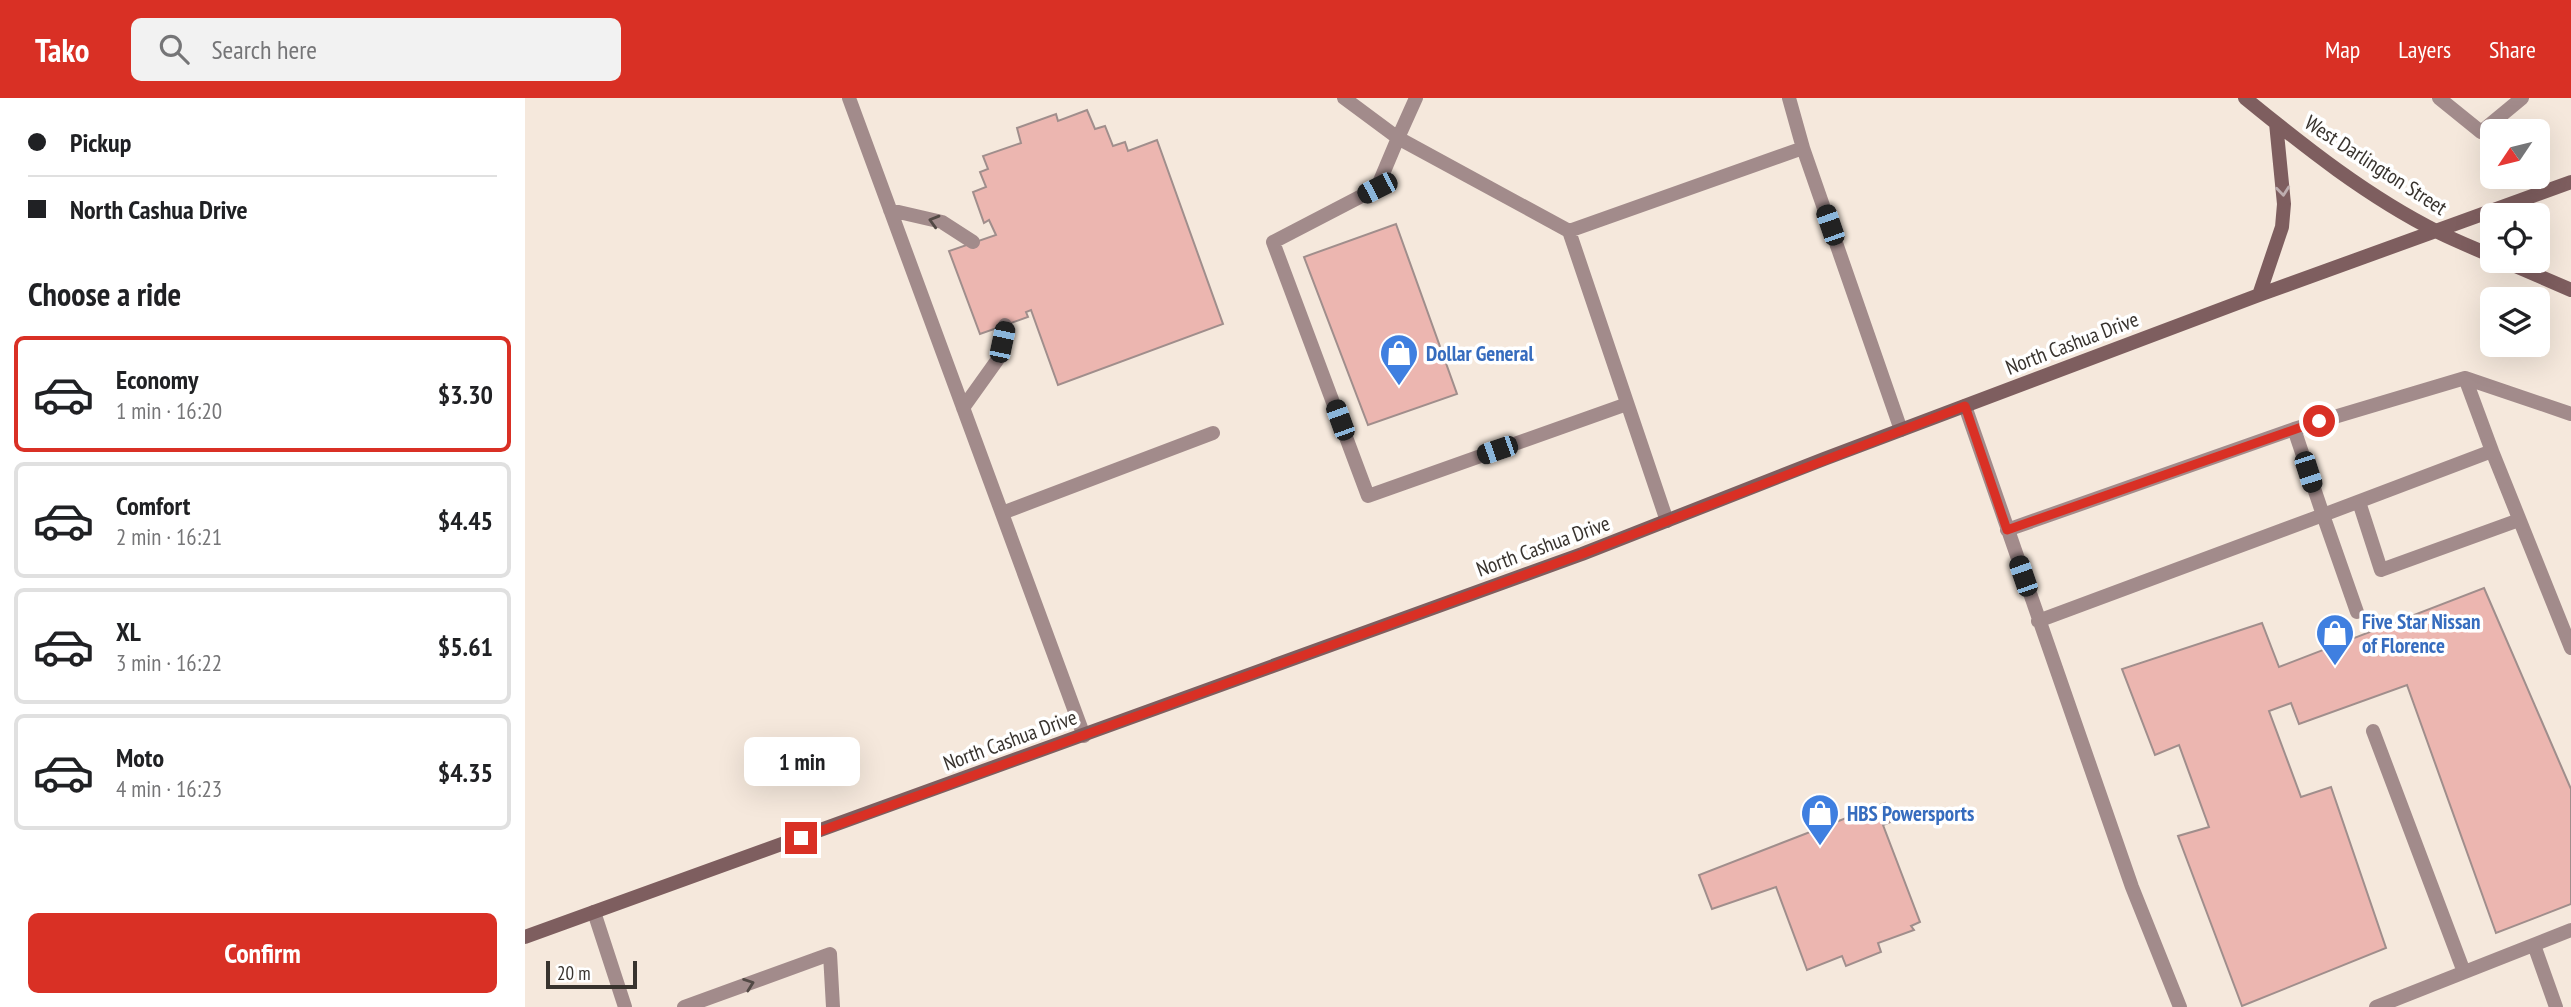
<!DOCTYPE html>
<html lang="en">
<head>
<meta charset="utf-8">
<style>
  body { margin:0; font-family:"PT Sans Narrow",sans-serif; background:#f2f2f2; color:#202124; height:100vh; display:flex; flex-direction:column; font-size:26px; white-space:nowrap }
  * { box-sizing:border-box; margin:0 }
  p { font-size:23px; color:#757577 }
  .icon { flex:none; width:38px; height:38px; fill:none; stroke:currentColor; stroke-width:2; stroke-linecap:round; stroke-linejoin:round }
  .map { position:relative; flex:1; overflow:hidden }
  .sheet { display:flex; flex-direction:column; background:#fff; width:525px }
  .sheet>* { flex:none }
  .banner { display:grid; align-content:center; height:154px; padding:0 28px; background:#fff }
  .needle { width:46px; rotate:235deg }
  .fabs { position:absolute; left:1955px; top:21px; display:grid; gap:14px }
  .fabs a { display:grid; place-items:center; width:70px; height:70px; border-radius:10px; background:#fff; box-shadow:0 7px 28px #0002; font-size:35px }
  .scale { position:absolute; left:21px; bottom:18px; width:91px; box-sizing:border-box; padding-left:7px; border:4px solid #38332e; border-top:0; font-size:19px; line-height:24px; white-space:nowrap; color:#38332e; -webkit-text-stroke:5px #fff; paint-order:stroke }
  .end { position:absolute; width:32px; height:32px; margin:-16px; border:9px solid #d93025; background:#fff; box-shadow:0 0 0 4px #fff }
  .from { border-radius:50% }
  .bubble { position:absolute; height:49px; border-radius:10px; background:#fff; box-shadow:0 7px 28px #0002; font-size:23px; font-weight:600; line-height:49px; text-align:center }
  .car { position:absolute; width:21px; height:42px; margin:-21px -10px; border-radius:9px; box-shadow:0 0 5px 2px #0007; background:linear-gradient(#222 24%,#8ab4d8 0 40%,#222 0 76%,#8ab4d8 0 86%,#222 0) }
  .banner b { display:flex; align-items:center; gap:24px; height:66px; font-size:26px }
  .banner b+b { border-top:2px solid #e0e0e0 }
  .banner i { width:18px; height:18px; background:#202124 }
  ul { padding:0; list-style:none }
  li { display:flex; align-items:center; gap:21px; height:116px; margin:0 14px 10px; padding:0 14px; border:4px solid #e0e0e0; border-radius:10px }
  li div { flex:1 }
  li b { display:block; font-size:26px }
  li em { font-style:normal; font-weight:600 }
  li.selected { border-color:#d93025 }
  li>.icon { width:63px; height:63px; stroke-width:1.5 }
  h2 { padding:0 28px; font-size:32px; line-height:84px }
  .button { display:flex; gap:14px; margin-top:auto; padding:14px 28px }
  .button a { flex:1; height:80px; border-radius:10px; background:#d93025; color:#fff; font-size:28px; font-weight:600; line-height:80px; text-align:center }
  header { display:flex; align-items:center; gap:42px; box-sizing:border-box; height:98px; padding:0 35px; background:#d93025; color:#fff }
  header strong { font-size:33px }
  nav { display:flex; gap:38px; margin-inline-start:auto; font-size:24px }
  .search { width:490px; height:63px; background:#f2f2f2; display:flex; align-items:center; gap:18px; box-sizing:border-box; padding:0 24px; border-radius:10px; color:#757577; font-size:26px }
  main { display:flex; flex:1; min-height:0 }
  .map>svg:first-child { display:block }
</style>
</head>
<body>
<header>
<strong>Tako</strong>
<div class="search"><svg class="icon" aria-label="search" viewBox="0 0 24 24"><circle cx="10" cy="10" r="6"/><path d="M15 15l6 6"/></svg>Search here</div>
<nav><a>Map</a><a>Layers</a><a>Share</a></nav>
</header>
<main>
<section class="sheet">
<div class="banner">
<b><i class="from"></i>Pickup</b>
<b><i></i>North Cashua Drive</b>
</div>
<h2>Choose a ride</h2>
<ul>
<li class="selected"><svg class="icon" aria-label="car" viewBox="0 0 24 24"><path d="M5 17H2v-5l4-1 3-4h7l3 4 3 1v5h-3M9 17h6M6 11h13"/><circle cx="7" cy="17" r="2"/><circle cx="17" cy="17" r="2"/></svg><div><b>Economy</b><p>1 min · 16:20</p></div><em>$3.30</em></li>
<li><svg class="icon" aria-label="car" viewBox="0 0 24 24"><path d="M5 17H2v-5l4-1 3-4h7l3 4 3 1v5h-3M9 17h6M6 11h13"/><circle cx="7" cy="17" r="2"/><circle cx="17" cy="17" r="2"/></svg><div><b>Comfort</b><p>2 min · 16:21</p></div><em>$4.45</em></li>
<li><svg class="icon" aria-label="car" viewBox="0 0 24 24"><path d="M5 17H2v-5l4-1 3-4h7l3 4 3 1v5h-3M9 17h6M6 11h13"/><circle cx="7" cy="17" r="2"/><circle cx="17" cy="17" r="2"/></svg><div><b>XL</b><p>3 min · 16:22</p></div><em>$5.61</em></li>
<li><svg class="icon" aria-label="car" viewBox="0 0 24 24"><path d="M5 17H2v-5l4-1 3-4h7l3 4 3 1v5h-3M9 17h6M6 11h13"/><circle cx="7" cy="17" r="2"/><circle cx="17" cy="17" r="2"/></svg><div><b>Moto</b><p>4 min · 16:23</p></div><em>$4.35</em></li>
</ul>
<div class="button"><a>Confirm</a></div>
</section>
<div class="map">
<svg width="2046" height="909" viewBox="0 0 2046 909">
  <rect width="100%" height="100%" fill="#f5e8dc"/>
  <!-- building -->
  <path fill="#ecb6b0" stroke="#a08e8c" stroke-width="2" d="M562 12 570 31 580 28 588 48 600 44 603 53 632 42 698 226 533 287 506 212 501 214 503 219 455 236 424 153 471 137 464 122 459 125 448 94 461 89 455 74 463 71 458 58 496 45 492 30 531 16 533 23Z
    M871 126 932 296 843 327 779 159Z
    M1959 490 2046 691V806L1971 835 1882 587 1774 626 1766 605 1744 613 1776 699 1806 689 1861 850 1717 908 1653 738 1684 729 1654 647 1630 657 1597 571 1737 525 1754 569Z
    M1360 705 1368 723 1358 727 1395 824 1386 828 1389 832 1353 845 1356 854 1321 868 1317 858 1282 872 1251 789 1187 811 1174 777Z"/>
  <g fill="none" stroke-linecap="round" stroke-linejoin="round">
    <!-- lane -->
    <path stroke="#a28b8b" stroke-width="14" d="M324 0 559 638
      M819 0 873 40 852 90 748 144 843 398 1102 306
      M891 0 873 40 1044 133
      M1264 0 1278 50
      M1914 0 1956 34 1997 0
      M365 112 417 124 448 144
      M1940 280 2046 316
      M1440 308 1607 789 1655 909
      M438 310 473 261 480 227
      M1769 331 1940 280 1967 353 1798 417 1832 514
      M1967 353 2046 550
      M1834 404 1856 472 1994 422
      M477 415 688 335
      M1142 423 1044 133 1278 50 1376 332
      M1482 432 1769 331 1798 417 1513 523
      M1848 633 1939 874
      M69 814 100 909
      M2009 847 2031 909
      M159 909 305 856 308 909
      M1851 909 2046 832"/>
    <!-- secondary -->
    <path stroke="#7e5e5f" stroke-width="14" d="M1720 0C1780 49 1843 99 1913 134 1931 143 1949 150 1967 158
      M1979 163 2046 192
      M1734 197 1757 129 1759 106 1751 25
      M0 839 1057 456 1299 361 1734 197 2046 84"/>
  </g>
  <!-- one-way arrows -->
  <defs><path id="oneway-chevron" d="M-2-3.5L2.5 0L-2 3.5" fill="none" stroke-width="1.6" stroke-linecap="round" stroke-linejoin="round" transform="scale(1.75)"/></defs>
  <use stroke="#beaeaf" href="#oneway-chevron" transform="translate(1758 93) rotate(84)"/>
  <g stroke="#524945">
    <use href="#oneway-chevron" transform="translate(409 123) rotate(-164)"/>
    <use href="#oneway-chevron" transform="translate(224 886) rotate(-20)"/>
  </g>
  <g fill="none" stroke-linecap="round" stroke-linejoin="round">
    <!-- route -->
    <path stroke="#d93025" stroke-width="9" d="M276 740 1057 456 1440 308 1482 432 1794 323"/>
  </g>
  <!-- icons -->
  <defs>
    <symbol id="shop-pin" viewBox="-11 -11 22 30"><path d="M0 17L-7.5 6A9.5 9.5 0 1 1 7.5 6Z" fill="#3f7fe0" stroke="#fff"/><path d="M-5-2.5h2.3a2.7 3.5 0 0 1 5.4 0H5L5.5 6h-11ZM-1.5-2.5h3a1.5 2.3 0 0 0-3 0Z" fill="#fff"/></symbol>
  </defs>
  <g fill-rule="evenodd">
    <use href="#shop-pin" x="852" y="233" width="44" height="60"/>
    <use href="#shop-pin" x="1788" y="513" width="44" height="60"/>
    <use href="#shop-pin" x="1273" y="693" width="44" height="60"/>
  </g>
  <g text-anchor="middle" dominant-baseline="central" stroke-width="7" stroke-linejoin="round" paint-order="stroke">
    <!-- street labels -->
    <g font-size="21" fill="#38332e" stroke="#fff">
      <text transform="translate(1851 67) rotate(33)">West Darlington Street</text>
      <text transform="translate(1547 245) rotate(-21)">North Cashua Drive</text>
      <text transform="translate(1018 448) rotate(-20)">North Cashua Drive</text>
      <text transform="translate(485 642) rotate(-20)">North Cashua Drive</text>
    </g>
    <!-- shop labels -->
    <g font-size="21" font-weight="bold" fill="#366cbe" stroke="#fff" text-anchor="start">
      <text x="901" y="255">Dollar General</text>
      <text x="1837" y="523">Five Star Nissan<tspan x="1837" dy="24">of Florence</tspan></text>
      <text x="1322" y="715">HBS Powersports</text>
    </g>
  </g>
</svg>
<div class="fabs">
<a><svg class="needle" viewBox="-14 -14 28 28"><path d="M0-13l5 13h-10z" fill="#e53935"/><path d="M0 13l5-13h-10z" fill="#757577"/></svg></a>
<a><svg class="icon" aria-label="locate" viewBox="0 0 24 24"><circle cx="12" cy="12" r="6"/><path d="M12 2v4M12 18v4M2 12h4M18 12h4"/></svg></a>
<a><svg class="icon" aria-label="layers" viewBox="0 0 24 24"><path d="M12 4l9 5-9 5-9-5zM3 14l9 5 9-5"/></svg></a>
</div>
<div class="scale">20 m</div>
<i class="end from" style="left:1794px;top:323px"></i>
<i class="end" style="left:276px;top:740px"></i>
<div class="bubble" style="left:219px;top:639px;width:116px">1 min</div>
<i class="car" style="left:852px;top:90px;rotate:243deg"></i>
<i class="car" style="left:1305px;top:127px;rotate:341deg"></i>
<i class="car" style="left:477px;top:244px;rotate:12deg"></i>
<i class="car" style="left:815px;top:322px;rotate:340deg"></i>
<i class="car" style="left:972px;top:352px;rotate:251deg"></i>
<i class="car" style="left:1783px;top:374px;rotate:162deg"></i>
<i class="car" style="left:1498px;top:478px;rotate:341deg"></i>
</div>
</main>
</body>
</html>
